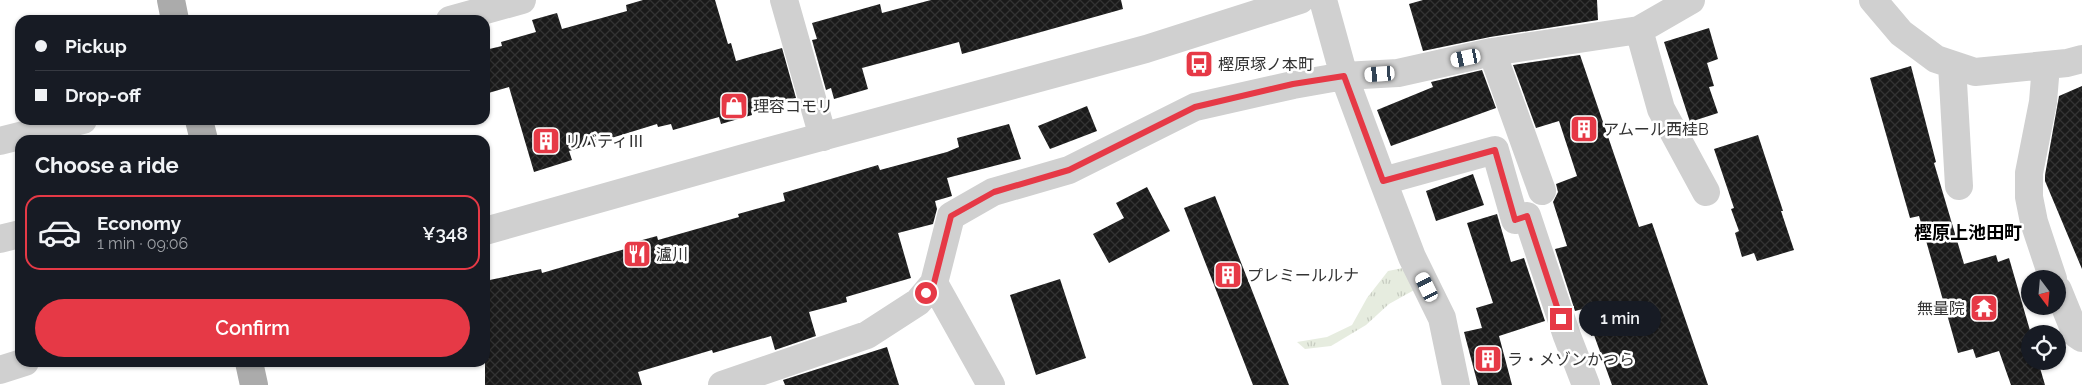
<!DOCTYPE html>
<html lang="en">
<head>
<meta charset="utf-8">
<style>
  body { margin:0; font-family:Raleway,"Noto Sans JP",sans-serif; background:#20242c; color:#f1f3f6; height:100vh; display:flex; flex-direction:column; font-size:19px; white-space:nowrap }
  * { box-sizing:border-box; margin:0 }
  p { font-size:16px; color:#9ea1a6 }
  .icon { flex:none; width:28px; height:28px; fill:none; stroke:currentColor; stroke-width:2; stroke-linecap:round; stroke-linejoin:round }
  .map { position:relative; flex:1; overflow:hidden }
  .details { position:absolute; left:15px; top:135px; width:475px; height:232px; display:flex; flex-direction:column; background:#171b24; border-radius:15px; box-shadow:0 1px 4px #0004 }
  .details>* { flex:none }
  .hud { position:absolute; left:15px; top:15px; width:475px; height:110px; border-radius:15px; box-shadow:0 1px 4px #0004; display:grid; align-content:center; height:110px; padding:0 20px; background:#171b24 }
  .needle { width:32px; rotate:164deg }
  .fabs { position:absolute; left:2021px; top:270px; display:grid; gap:10px }
  .fabs a { display:grid; place-items:center; width:45px; height:45px; border-radius:50%; background:#171b24; box-shadow:0 1px 4px #0004; font-size:25px }
  .end { position:absolute; width:22px; height:22px; margin:-11px; border:6px solid #e63946; background:#fff; box-shadow:0 0 0 2px #fff }
  .from { border-radius:50% }
  .bubble { position:absolute; height:35px; border-radius:18px; background:#171b24; box-shadow:0 1px 4px #0004; font-size:16px; font-weight:600; line-height:35px; text-align:center }
  .car { position:absolute; width:15px; height:30px; margin:-15px -8px; border-radius:6px; box-shadow:0 0 4px 1px #0007; background:linear-gradient(#fff 24%,#345 0 40%,#fff 0 76%,#345 0 86%,#fff 0) }
  .hud b { display:flex; align-items:center; gap:18px; height:48px; font-size:19px }
  .hud b+b { border-top:1px solid #363941 }
  .hud i { width:12px; height:12px; background:#f1f3f6 }
  ul { padding:0; list-style:none }
  li { display:flex; align-items:center; gap:15px; height:75px; margin:0 10px 8px; padding:0 10px; border:2px solid #363941; border-radius:15px }
  li div { flex:1 }
  li b { display:block; font-size:19px }
  li em { font-style:normal; font-weight:600 }
  li.active { border-color:#e63946 }
  li>.icon { width:45px; height:45px; stroke-width:1.5 }
  h2 { padding:0 20px; font-size:22px; line-height:60px }
  .primary-button { display:flex; gap:10px; margin-top:auto; padding:10px 20px }
  .primary-button a { flex:1; height:58px; border-radius:30px; background:#e63946; color:#fff; font-size:20px; font-weight:600; line-height:58px; text-align:center }
  .map>svg:first-child { display:block }
</style>
</head>
<body>
<div class="map">
<svg width="2082" height="385" viewBox="0 0 2082 385">
  <defs>
    <pattern id="grass-tufts" width="24" height="20" patternUnits="userSpaceOnUse" patternTransform="scale(1.25)"><rect width="24" height="20" fill="#e6ecdf"/><path d="M3 7l-1-3M5 7V3M7 7l1-3M15 17l-1-3M17 17v-4M19 17l1-3" fill="none" stroke="#c6cbc0"/></pattern>
    <pattern id="building-cross-hatch" width="8" height="8" patternUnits="userSpaceOnUse" patternTransform="scale(1.25)"><rect width="8" height="8" fill="#1a1a1a"/><path d="M0 0l8 8M0 8l8-8" fill="none" stroke="#333"/></pattern>
  </defs>
  <rect width="100%" height="100%" fill="#fff"/>
  <!-- grass -->
  <path fill="url(#grass-tufts)" d="M1408 267 1416 289 1389 304 1366 325 1331 346 1305 349 1297 342 1327 337 1352 325 1367 298 1388 271Z"/>
  <!-- building -->
  <path fill="url(#building-cross-hatch)" d="M643 0H715L728 44 731 43 736 61 782 48 796 98 751 111 752 115 721 124 719 117 673 130 671 124 658 127 657 124 569 151 572 160 534 172 509 87 485 94V50L502 46 501 42 536 32 532 20 557 13 562 29 627 11 626 5Z
    M931 0H1121L1123 9 962 54 959 42 862 68 868 89 834 99 831 88 826 90 812 40 817 39 812 23 880 4 882 13Z
    M1423 0H1597L1598 20 1490 37 1423 51 1409 4Z
    M1709 28 1718 59 1707 63 1714 86 1709 87 1718 113 1690 122 1664 42Z
    M1580 55 1639 227 1652 223 1708 385H1612L1594 335 1591 336 1583 309 1575 311 1555 249 1567 246 1553 202 1558 192 1556 184 1577 176 1559 121 1536 128 1513 65Z
    M1911 66 1936 162 1934 163 1964 264 1996 255 1998 262 2009 258 2031 334 2030 361H2038L2045 385H2011L1999 351 1976 358 1973 349 1958 353 1919 216 1910 218 1870 78Z
    M1482 70 1496 108 1391 146 1377 110 1433 87 1431 82Z
    M2082 86V269L2045 181V175L2059 96Z
    M1087 106 1097 131 1050 149 1038 126Z
    M1009 124 1021 159 947 178 952 196 935 201 937 209 933 224 898 233 911 278 846 297 847 302 809 312 816 336 775 350 771 336 713 353 712 350 638 372 642 385H485V281L541 269 542 273 625 249 624 245 657 236 658 240 739 217 738 214 785 201 783 193 878 165 880 170 947 152 959 147 957 138Z
    M1758 135 1783 211H1781L1794 250 1757 261 1754 253 1742 257 1735 233 1739 231 1731 209 1734 208 1714 149Z
    M1473 174 1484 205 1436 221 1426 191Z
    M1147 187 1170 231 1109 263 1093 234 1124 218 1116 203Z
    M1215 196 1289 385H1253L1184 208Z
    M1497 214 1511 262 1524 258 1545 321 1499 336 1512 385H1478L1464 332 1482 328 1476 308 1493 303 1467 223Z
    M1060 279 1086 358 1036 375 1010 295Z
    M887 347 899 385H785L783 380Z"/>
  <g fill="none" stroke-linecap="round" stroke-linejoin="round">
    <!-- minor -->
    <path stroke="#d0d0d0" stroke-width="28" d="M784 0 823 137
      M1323 0 1344 76 1383 181 1412 257 1442 318 1456 385
      M1873 0 1901 33 1936 59 1975 72 2067 63 2082 59
      M450 20 522 0
      M1639 30 1661 109 1706 192
      M1492 52 1542 191
      M1952 65 1959 186
      M2046 65 2043 102 2029 173V197L2034 222 2053 279
      M0 141 83 120
      M1383 181 1495 150 1515 220 1527 216 1567 336 1586 385
      M0 239 20 234
      M934 283 991 385
      M2058 290 2076 334 2082 338
      M722 385 867 335 918 302 934 283 951 216 993 192 1069 170 1195 107 1293 85 1344 76 1398 73 1492 52 1639 30 1691 0"/>
    <!-- tertiary -->
    <path stroke="#d0d0d0" stroke-width="28" d="M485 231 744 158 1146 49 1300 0
      M0 370 25 362"/>
    <!-- primary -->
    <path stroke="#ababab" stroke-width="28" d="M171 0 175 20
      M199 120 204 140
      M249 362 254 385"/>
  </g>
  <g fill="none" stroke-linecap="round" stroke-linejoin="round">
    <!-- route -->
    <path stroke="#e63946" stroke-width="6" d="M926 293 934 283 951 216 994 192 1069 170 1195 107 1293 84 1344 76 1383 181 1495 150 1515 220 1527 216 1561 319"/>
  </g>
  <!-- icons -->
  <defs>
    <symbol id="bus-square" viewBox="-11 -11 22 22"><rect x="-9" y="-9" width="18" height="18" rx="4" fill="#e63946" stroke="#fff"/><path d="M-5-6H5V4H4V6H2V4H-2V6H-4V4H-5ZM-3.5-4V0h7V-4ZM-3.5 1.2v1.5H-2V1.2ZM2 1.2v1.5H3.5V1.2Z" fill="#fff"/></symbol>
    <symbol id="shop-square" viewBox="-11 -11 22 22"><rect x="-9" y="-9" width="18" height="18" rx="4" fill="#e63946" stroke="#fff"/><path d="M-5-2.5h2.3a2.7 3.5 0 0 1 5.4 0H5L5.5 6h-11ZM-1.5-2.5h3a1.5 2.3 0 0 0-3 0Z" fill="#fff"/></symbol>
    <symbol id="building-square" viewBox="-11 -11 22 22"><rect x="-9" y="-9" width="18" height="18" rx="4" fill="#e63946" stroke="#fff"/><path d="M-4-6H4V6H1V3H-1V6H-4ZM-2.5-4.3h1.7v1.8h-1.7ZM.8-4.3h1.7v1.8H.8ZM-2.5-1h1.7V.8h-1.7ZM.8-1h1.7V.8H.8Z" fill="#fff"/></symbol>
    <symbol id="restaurant-square" viewBox="-11 -11 22 22"><rect x="-9" y="-9" width="18" height="18" rx="4" fill="#e63946" stroke="#fff"/><path d="M-5-6h1v4h1v-4h1v4h1v-4h1v5L-1.5 .5V6h-2V.5L-5-1ZM5-6V6H3V1.5H1.5Q1.5-4 5-6Z" fill="#fff"/></symbol>
    <symbol id="temple-square" viewBox="-11 -11 22 22"><rect x="-9" y="-9" width="18" height="18" rx="4" fill="#e63946" stroke="#fff"/><path d="M0-6L5-2H3V0L6.5 2.5H4V6H1.5V3h-3V6H-4V2.5H-6.5L-3 0V-2H-5Z" fill="#fff"/></symbol>
  </defs>
  <g fill-rule="evenodd">
    <use href="#bus-square" x="1183" y="48" width="32" height="32"/>
    <use href="#shop-square" x="718" y="90" width="32" height="32"/>
    <use href="#building-square" x="1568" y="113" width="32" height="32"/>
    <use href="#building-square" x="530" y="125" width="32" height="32"/>
    <use href="#restaurant-square" x="621" y="238" width="32" height="32"/>
    <use href="#building-square" x="1212" y="259" width="32" height="32"/>
    <use href="#temple-square" x="1968" y="292" width="32" height="32"/>
    <use href="#building-square" x="1472" y="343" width="32" height="32"/>
  </g>
  <g text-anchor="middle" dominant-baseline="central" stroke-width="5" stroke-linejoin="round" paint-order="stroke">
    <!-- poi labels -->
    <g font-size="16" fill="#333" stroke="#fff" text-anchor="start">
      <text x="1218" y="64">樫原塚ノ本町</text>
      <text x="753" y="106">理容コモリ</text>
      <text x="1603" y="129">アムール西桂B</text>
      <text x="565" y="141">リバティⅢ</text>
      <text x="656" y="254">瀘川</text>
      <text x="1247" y="275">プレミールルナ</text>
      <text x="1965" y="308" text-anchor="end">無量院</text>
      <text x="1507" y="359">ラ・メゾンかつら</text>
    </g>
    <!-- neighbourhood labels -->
    <g font-size="18" font-weight="bold" fill="#000" stroke="#fff">
      <text x="1968" y="232">樫原上池田町</text>
    </g>
  </g>
</svg>
<div class="fabs">
<a><svg class="needle" viewBox="-14 -14 28 28"><path d="M0-13l5 13h-10z" fill="#e53935"/><path d="M0 13l5-13h-10z" fill="#9ea1a6"/></svg></a>
<a><svg class="icon" aria-label="locate" viewBox="0 0 24 24"><circle cx="12" cy="12" r="6"/><path d="M12 2v4M12 18v4M2 12h4M18 12h4"/></svg></a>
</div>
<i class="end from" style="left:926px;top:293px"></i>
<i class="end" style="left:1561px;top:319px"></i>
<div class="bubble" style="left:1579px;top:301px;width:82px">1 min</div>
<i class="car" style="left:1466px;top:58px;rotate:258deg"></i>
<i class="car" style="left:1380px;top:74px;rotate:266deg"></i>
<i class="car" style="left:1427px;top:287px;rotate:334deg"></i>
<div class="hud">
<b><i class="from"></i>Pickup</b>
<b><i></i>Drop-off</b>
</div>
<section class="details">
<h2>Choose a ride</h2>
<ul>
<li class="active"><svg class="icon" aria-label="car" viewBox="0 0 24 24"><path d="M5 17H2v-5l4-1 3-4h7l3 4 3 1v5h-3M9 17h6M6 11h13"/><circle cx="7" cy="17" r="2"/><circle cx="17" cy="17" r="2"/></svg><div><b>Economy</b><p>1 min · 09:06</p></div><em>¥348</em></li>
</ul>
<div class="primary-button"><a>Confirm</a></div>
</section>
</div>
</body>
</html>
